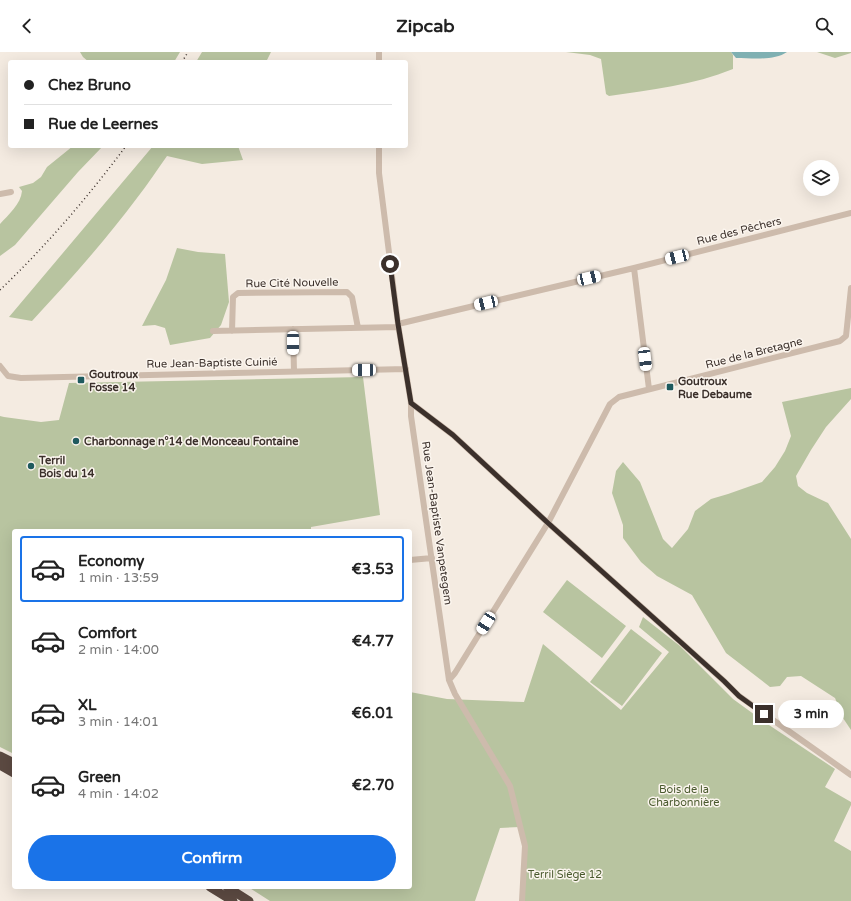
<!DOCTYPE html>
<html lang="en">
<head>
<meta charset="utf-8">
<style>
  body { margin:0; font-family:"Varela Round",sans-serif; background:#f2f2f2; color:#222; height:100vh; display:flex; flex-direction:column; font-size:15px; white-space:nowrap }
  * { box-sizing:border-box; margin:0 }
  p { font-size:13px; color:#767676 }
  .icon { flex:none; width:22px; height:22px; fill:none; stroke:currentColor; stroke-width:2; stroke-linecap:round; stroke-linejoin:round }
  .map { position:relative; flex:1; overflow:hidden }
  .details { position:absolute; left:12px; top:477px; width:400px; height:360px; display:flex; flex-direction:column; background:#fff; border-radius:4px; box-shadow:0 4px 16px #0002 }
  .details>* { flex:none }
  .guide { position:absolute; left:8px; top:8px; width:400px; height:88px; border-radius:4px; box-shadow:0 4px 16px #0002; display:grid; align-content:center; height:88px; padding:0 16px; background:#fff }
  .fabs { position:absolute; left:803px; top:108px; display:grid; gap:8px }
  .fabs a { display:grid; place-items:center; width:36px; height:36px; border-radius:50%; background:#fff; box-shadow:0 4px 16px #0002; font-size:20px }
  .end { position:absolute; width:18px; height:18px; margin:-9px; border:5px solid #3b302b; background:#fff; box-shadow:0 0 0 2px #fff }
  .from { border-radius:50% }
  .bubble { position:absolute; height:28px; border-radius:14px; background:#fff; box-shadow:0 4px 16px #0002; font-size:13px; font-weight:800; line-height:28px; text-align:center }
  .car { position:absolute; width:12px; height:24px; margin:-12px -6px; border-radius:5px; box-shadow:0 0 3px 1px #0007; background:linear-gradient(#fff 24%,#345 0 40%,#fff 0 76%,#345 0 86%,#fff 0) }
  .guide b { display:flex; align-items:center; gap:14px; height:38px; font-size:15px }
  .guide b+b { border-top:1px solid #e0e0e0 }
  .guide i { width:10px; height:10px; background:#222 }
  ul { padding:7px 0 0; list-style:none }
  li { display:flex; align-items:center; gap:12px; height:66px; margin:0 8px 6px; padding:0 8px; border:2px solid transparent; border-radius:4px }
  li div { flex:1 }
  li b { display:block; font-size:15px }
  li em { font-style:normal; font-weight:800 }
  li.on { border-color:#1a73e8 }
  li>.icon { width:36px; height:36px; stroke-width:1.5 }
  .primary-button { display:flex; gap:8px; margin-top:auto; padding:8px 16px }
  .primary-button a { flex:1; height:46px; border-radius:24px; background:#1a73e8; color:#fff; font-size:16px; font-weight:800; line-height:46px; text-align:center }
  header { display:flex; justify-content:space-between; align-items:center; height:52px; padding:0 16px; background:#fff; font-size:18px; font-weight:800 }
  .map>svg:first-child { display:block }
</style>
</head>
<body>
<header><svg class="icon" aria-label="back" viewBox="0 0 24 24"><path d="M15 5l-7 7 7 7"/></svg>Zipcab<svg class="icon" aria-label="search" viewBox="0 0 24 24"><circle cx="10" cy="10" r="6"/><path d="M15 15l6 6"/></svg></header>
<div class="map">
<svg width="851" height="849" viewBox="0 0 851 849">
  <rect width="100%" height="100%" fill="#f4ebe1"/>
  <!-- green -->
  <path fill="#b8c4a0" d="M80 0H180L174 10H89L83 5Z
    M202 0H271L266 10H196Z
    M566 0H731L733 3V17C694 33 650 38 609 44L606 42 601 7 590 3Z
    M817 0H851V1L835 6Z
    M73 94H103L78 120 15 193 0 204V172C8 163 21 152 22 139L19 135 33 131 41 125 47 115Z
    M153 94H238L243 108 202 112 167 104C157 118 148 132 137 146 105 189 69 229 32 269L9 265Z
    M177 196 198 200 225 202 229 250 221 273 210 286 170 293 165 276 155 273 142 274 166 228Z
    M363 325 380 463 311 475V479H14V702L0 695V364L4 365 41 370 59 368 69 331Z
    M851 336V347L826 375 811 398 796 424 798 434 807 441 828 451 851 487V678L843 666 835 646 801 624 787 625 780 634 770 635 726 601 692 543 657 524 641 510 623 486V473L612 441 616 419 623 410 640 430 663 487 672 496 688 477 695 459 711 447 728 442 762 430 775 415 785 399 791 384 782 350Z
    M567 528 626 574 602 606 543 560Z
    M643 565 680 594 733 647 769 673 835 717 825 735 851 750V753L834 789 851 799V849H522L525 794 520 775 500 776 475 849H270L248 835H410V640L447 647 524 650 543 592 621 658 669 600 639 575Z
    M631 577 662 601 622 654 590 630Z"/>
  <!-- water -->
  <path fill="#7fb0b2" d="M731 0H787C774 9 752 6 736 6Z"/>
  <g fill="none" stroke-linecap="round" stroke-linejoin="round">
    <!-- minor -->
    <path stroke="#cdbbac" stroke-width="6" d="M379 0V10
      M379 94V121L398 272 411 351V364L449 628 455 642 510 734 525 794 522 849
      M0 142 11 140
      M634 216 649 337
      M398 272 634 216 851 161
      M293 277 294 319
      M213 279 398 275
      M232 279 233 245 238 241 347 240 352 245 358 276
      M0 314 8 324 21 326 406 317
      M411 351 453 383 548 471 724 629 739 644 851 723
      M410 508 432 506
      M449 628 455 621 548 471 610 352 619 345 840 289 846 284 851 236"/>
    <!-- highway -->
    <path stroke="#5c4a42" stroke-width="9" d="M0 704 14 711
      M0 713 14 721
      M210 835 233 849
      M227 835 249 849"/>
    <!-- rail -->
    <path stroke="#3b302b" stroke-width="1.5" stroke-dasharray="1 3" stroke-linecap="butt" d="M182 10 188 0
      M0 238C46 194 88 145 126 94"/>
  </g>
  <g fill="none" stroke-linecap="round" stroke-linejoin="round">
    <!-- route -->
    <path stroke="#3b302b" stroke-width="5" d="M390 212 398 272 411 351 453 383 548 471 724 629 739 644 764 662"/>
  </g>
  <!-- markers -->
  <g fill="#1f5a5e" stroke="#fbf5ee" stroke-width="1.5">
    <rect x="77" y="324" width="8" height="8" rx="2"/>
    <rect x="666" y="331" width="8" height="8" rx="2"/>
    <circle cx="76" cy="389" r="4"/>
    <circle cx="31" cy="414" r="4"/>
  </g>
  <g text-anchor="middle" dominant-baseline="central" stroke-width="3" stroke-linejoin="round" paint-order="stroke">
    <!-- street labels -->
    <g font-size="11" fill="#3b302b" stroke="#fbf5ee">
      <text transform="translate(739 179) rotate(-14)">Rue des Pêchers</text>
      <text transform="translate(292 231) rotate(-1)">Rue Cité Nouvelle</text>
      <text transform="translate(754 301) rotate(-14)">Rue de la Bretagne</text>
      <text transform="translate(212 311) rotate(-1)">Rue Jean-Baptiste Cuinié</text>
      <text transform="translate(437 471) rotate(82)">Rue Jean-Baptiste Vanpetegem</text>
    </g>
    <!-- poi labels -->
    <g font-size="11" font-weight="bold" fill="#3b302b" stroke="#fbf5ee" text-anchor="start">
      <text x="89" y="322">Goutroux<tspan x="89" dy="13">Fosse 14</tspan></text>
      <text x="678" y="329">Goutroux<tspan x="678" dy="13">Rue Debaume</tspan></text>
      <text x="84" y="389">Charbonnage n°14 de Monceau Fontaine</text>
      <text x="39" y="408">Terril<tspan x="39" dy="13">Bois du 14</tspan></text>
    </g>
    <!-- park labels -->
    <g font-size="11" fill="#4a5a2e" stroke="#fbf5ee">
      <text x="684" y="737">Bois de la<tspan x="684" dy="13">Charbonnière</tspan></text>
      <text x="565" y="822">Terril Siège 12</text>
    </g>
  </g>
</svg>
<div class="fabs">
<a><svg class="icon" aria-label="layers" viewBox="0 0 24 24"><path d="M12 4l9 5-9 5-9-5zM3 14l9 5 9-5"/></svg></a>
</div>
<i class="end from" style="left:390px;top:212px"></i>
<i class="end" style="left:764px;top:662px"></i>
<div class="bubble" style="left:778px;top:648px;width:66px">3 min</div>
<i class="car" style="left:677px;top:205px;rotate:256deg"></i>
<i class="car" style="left:589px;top:226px;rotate:77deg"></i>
<i class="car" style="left:486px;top:251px;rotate:257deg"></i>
<i class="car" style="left:293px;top:291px;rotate:180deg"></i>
<i class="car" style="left:645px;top:307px;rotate:173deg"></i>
<i class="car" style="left:364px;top:318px;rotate:269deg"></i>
<i class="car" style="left:486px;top:571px;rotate:212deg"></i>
<div class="guide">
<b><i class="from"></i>Chez Bruno</b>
<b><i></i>Rue de Leernes</b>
</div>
<section class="details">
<ul>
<li class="on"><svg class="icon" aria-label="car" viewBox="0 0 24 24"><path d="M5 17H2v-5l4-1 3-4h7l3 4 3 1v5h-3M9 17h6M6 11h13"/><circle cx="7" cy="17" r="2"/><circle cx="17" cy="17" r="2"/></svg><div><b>Economy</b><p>1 min · 13:59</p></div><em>€3.53</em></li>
<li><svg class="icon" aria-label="car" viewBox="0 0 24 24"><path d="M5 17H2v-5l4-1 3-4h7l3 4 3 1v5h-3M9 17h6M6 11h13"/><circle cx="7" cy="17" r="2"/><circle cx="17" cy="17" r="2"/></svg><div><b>Comfort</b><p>2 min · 14:00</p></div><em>€4.77</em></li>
<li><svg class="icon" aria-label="car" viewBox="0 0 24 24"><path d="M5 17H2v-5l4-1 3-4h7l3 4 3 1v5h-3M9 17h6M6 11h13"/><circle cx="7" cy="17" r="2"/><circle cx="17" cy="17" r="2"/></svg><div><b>XL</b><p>3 min · 14:01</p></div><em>€6.01</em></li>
<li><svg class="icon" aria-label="car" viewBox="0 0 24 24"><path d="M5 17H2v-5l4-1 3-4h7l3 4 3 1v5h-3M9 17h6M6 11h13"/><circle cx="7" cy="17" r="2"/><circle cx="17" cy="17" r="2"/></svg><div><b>Green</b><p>4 min · 14:02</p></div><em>€2.70</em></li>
</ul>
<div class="primary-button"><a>Confirm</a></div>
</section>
</div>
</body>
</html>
